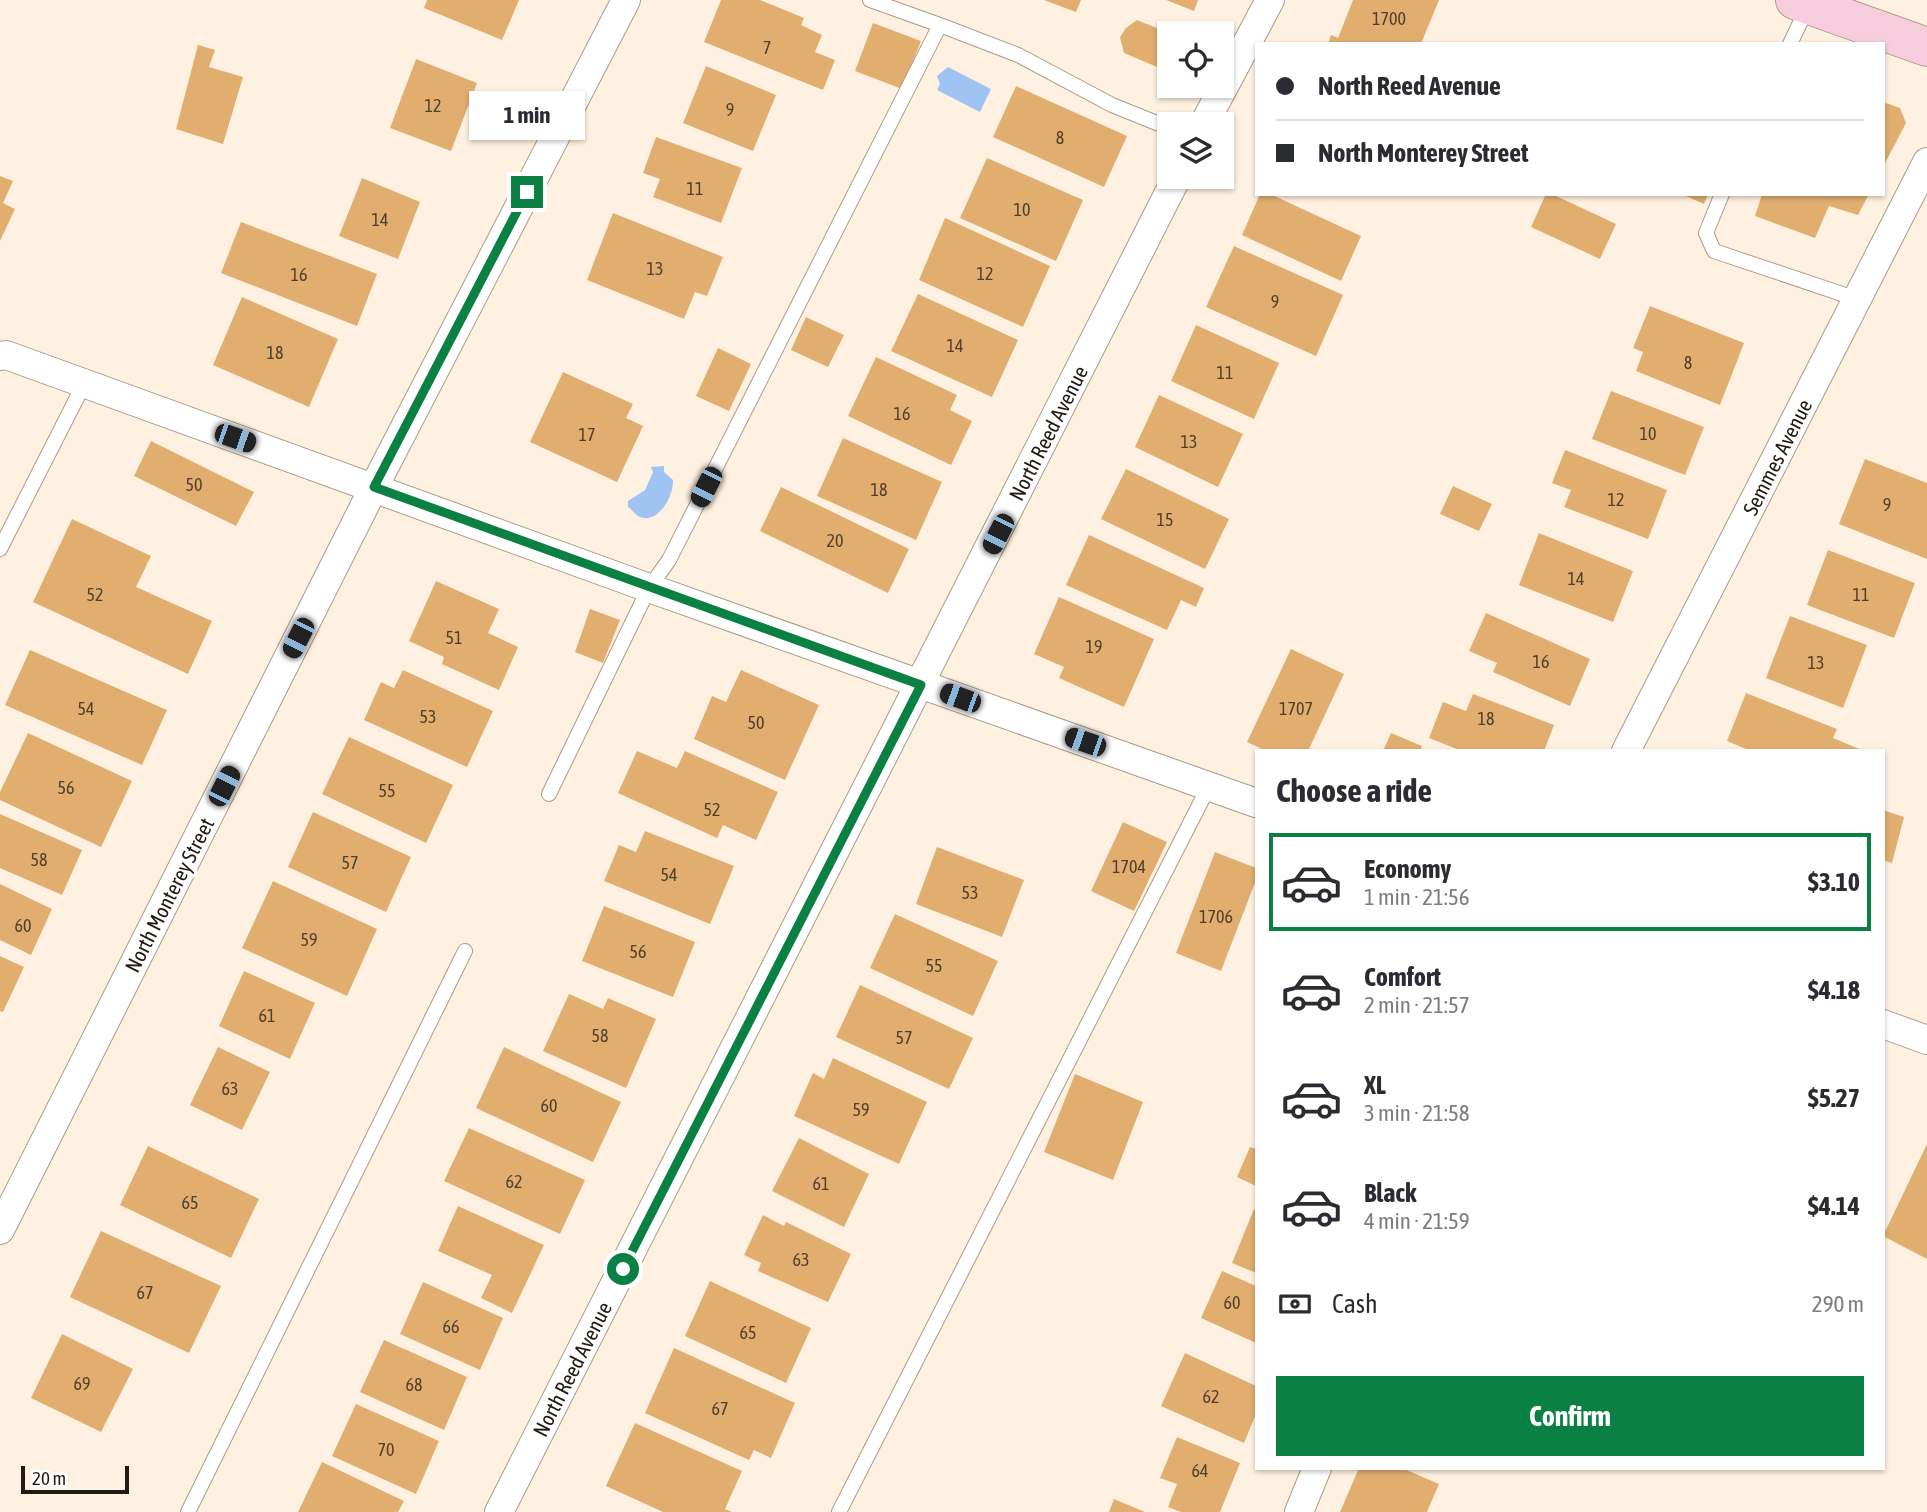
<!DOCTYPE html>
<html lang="en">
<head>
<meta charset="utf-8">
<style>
  body { margin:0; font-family:"Asap Condensed",sans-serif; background:#f7f7f7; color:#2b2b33; height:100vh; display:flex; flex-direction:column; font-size:26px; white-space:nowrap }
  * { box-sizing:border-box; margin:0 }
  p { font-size:23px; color:#7c7c81 }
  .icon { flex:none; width:38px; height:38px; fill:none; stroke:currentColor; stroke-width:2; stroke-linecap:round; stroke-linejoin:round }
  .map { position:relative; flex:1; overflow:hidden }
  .drawer { position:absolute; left:1255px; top:749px; width:630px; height:721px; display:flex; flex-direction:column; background:#fff; border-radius:0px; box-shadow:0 2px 5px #0004 }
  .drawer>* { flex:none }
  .banner { position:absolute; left:1255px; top:42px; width:630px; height:154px; border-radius:0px; box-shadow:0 2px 5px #0004; display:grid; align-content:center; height:154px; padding:0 21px; background:#fff }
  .controls { position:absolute; left:1157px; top:21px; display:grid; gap:14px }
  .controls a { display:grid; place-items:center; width:77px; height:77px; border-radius:0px; background:#fff; box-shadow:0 2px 5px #0004; font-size:35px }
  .scale { position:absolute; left:21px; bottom:18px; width:108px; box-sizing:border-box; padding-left:7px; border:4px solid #201a13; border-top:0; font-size:19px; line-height:24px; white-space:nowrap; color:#201a13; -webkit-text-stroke:5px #fff; paint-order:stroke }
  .end { position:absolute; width:32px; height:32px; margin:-16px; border:9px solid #0b8043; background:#fff; box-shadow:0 0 0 4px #fff }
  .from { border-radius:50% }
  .bubble { position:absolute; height:49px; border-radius:0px; background:#fff; box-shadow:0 2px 5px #0004; font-size:23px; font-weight:700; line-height:49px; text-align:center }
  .car { position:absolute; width:21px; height:42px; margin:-21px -10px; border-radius:9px; box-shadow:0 0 5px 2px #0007; background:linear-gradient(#222 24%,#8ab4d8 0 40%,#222 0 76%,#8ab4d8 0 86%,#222 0) }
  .banner b { display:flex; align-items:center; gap:24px; height:66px; font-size:26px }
  .banner b+b { border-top:2px solid #e1e1e2 }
  .banner i { width:18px; height:18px; background:#2b2b33 }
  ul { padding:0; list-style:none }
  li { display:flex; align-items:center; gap:21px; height:98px; margin:0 14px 10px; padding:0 7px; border:4px solid transparent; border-radius:0px }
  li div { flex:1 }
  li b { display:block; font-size:26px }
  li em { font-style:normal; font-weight:700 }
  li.current { border-color:#0b8043 }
  li>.icon { width:63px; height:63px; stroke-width:1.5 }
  h2 { padding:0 21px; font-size:32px; line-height:84px }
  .pay { display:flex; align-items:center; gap:18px; height:77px; padding:0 21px; font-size:26px }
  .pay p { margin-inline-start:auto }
  .action { display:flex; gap:14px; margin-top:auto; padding:14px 21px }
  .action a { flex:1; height:80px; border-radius:0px; background:#0b8043; color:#fff; font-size:28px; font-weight:700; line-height:80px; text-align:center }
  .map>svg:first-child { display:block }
</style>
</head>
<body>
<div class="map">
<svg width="1927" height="1512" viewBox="0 0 1927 1512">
  <rect width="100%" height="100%" fill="#fff1e1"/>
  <!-- water -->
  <path fill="#9fc4f4" d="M948 67 991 89 980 112 937 90 940 84 937 76Z
    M664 466V472L673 480C674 495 659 524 640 517 635 515 632 509 628 507V501L645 490 653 472 651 467Z"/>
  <!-- building -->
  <path fill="#e1ae70" d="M427 0H519L502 40 424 8Z
    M721 0H760L804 18 801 25 822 35 815 52 835 60 823 90 704 42Z
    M1044 0H1081L1076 12Z
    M1166 0H1198L1194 11Z
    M1353 0H1439L1421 44H1328L1331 35 1338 38Z
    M1137 20 1169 33V72L1124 53 1120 37 1126 28Z
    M873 23 921 41 902 89 855 71Z
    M198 45 215 50 209 67 243 77 223 144 176 129Z
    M416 59 477 83 451 151 390 128Z
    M706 66 776 95 753 151 683 123Z
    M1016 86 1127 136 1104 187 993 137Z
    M1883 102 1900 108 1906 123 1883 167Z
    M656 137 742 168 721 223 653 197 660 179 643 173Z
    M987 158 1083 200 1056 261 960 218Z
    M0 176 13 181 3 203 15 209 0 241Z
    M362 178 420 202 398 259 339 236Z
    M1260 194H1270L1361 236 1341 281 1242 235Z
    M1546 194H1552L1616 224 1600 259 1531 227Z
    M1681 194H1708L1704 204Z
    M1762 194H1869L1858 215 1829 206 1815 238 1755 216Z
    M613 213 723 257 707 296 695 292 684 319 587 280Z
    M945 218 1050 266 1023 327 919 280Z
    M241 222 377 274 357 326 221 273Z
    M1234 246 1343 295 1316 356 1206 307Z
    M918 294 1018 340 992 397 891 351Z
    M242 297 338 339 309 407 213 365Z
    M1650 306 1744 343 1720 405 1636 371 1643 352 1633 348Z
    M806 317 844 335 828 367 791 350Z
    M1196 325 1279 363 1254 419 1171 381Z
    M718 348 751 364 729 411 696 396Z
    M876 357 957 395 950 410 972 421 951 465 848 416Z
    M563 372 633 404 626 418 643 426 617 482 530 442Z
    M1611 391 1704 427 1685 475 1592 439Z
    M1159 395 1243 434 1218 487 1135 447Z
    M843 438 942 482 916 540 817 496Z
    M151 441 254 492 236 526 134 476Z
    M1565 450 1667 490 1648 539 1564 507 1571 490 1552 483Z
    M1865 459 1927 483V559L1839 524Z
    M1126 469 1229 519 1205 569 1101 519Z
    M1453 486 1492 504 1479 531 1440 514Z
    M781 487 909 549 888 593 760 531Z
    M72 519 151 556 136 587 212 621 188 674 33 602Z
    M1539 533 1633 571 1613 622 1519 585Z
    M1089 535 1204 588 1196 607 1181 600 1167 630 1066 585Z
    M1828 550 1915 583 1894 638 1807 605Z
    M436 581 499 609 488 633 518 647 499 690 442 664 444 657 409 641Z
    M1059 597 1154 639 1124 707 1059 678 1064 667 1034 654Z
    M590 609 620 620 603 663 575 652Z
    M1486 613 1590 659 1570 706 1493 672 1497 663 1469 651Z
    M1790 616 1867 645 1843 708 1766 678Z
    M1291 649 1344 674 1308 751H1266L1247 742Z
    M30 650 167 710 142 765 5 705Z
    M403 670 493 711 467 767 364 720 381 682 394 688Z
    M741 670 819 705 785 780 694 739 712 696 726 702Z
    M1746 693 1837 729 1833 738 1864 751H1751L1727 741Z
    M1473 694 1554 725 1544 751H1462L1429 738 1443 702 1466 711Z
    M28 733 132 781 101 847 0 800V792Z
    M1391 733 1422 746 1420 751H1383Z
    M349 737 453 785 426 843 322 794Z
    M637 751 677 768 685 751 778 792 756 840 723 825 717 838 618 793Z
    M1883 810 1904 817 1892 863 1883 860Z
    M313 812 411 857 386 912 288 867Z
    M0 814 82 850 62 895 0 868Z
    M1123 822 1167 842 1134 911 1091 891Z
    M645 831 734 866 710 924 604 881 619 845 636 852Z
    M937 847 1024 880 1002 937 916 904Z
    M1215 852 1256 868V880L1221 971 1176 953Z
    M273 881 377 929 347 996 242 948Z
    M0 884 52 909 31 955 0 940Z
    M604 906 695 942 673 997 582 961Z
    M895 914 998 961 973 1016 870 968Z
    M0 956 24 967 3 1012 0 1011Z
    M244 971 315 1003 290 1059 219 1026Z
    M860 985 973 1038 949 1089 836 1037Z
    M569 994 603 1009 608 998 656 1019 626 1088 543 1051Z
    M218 1047 270 1072 242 1130 190 1105Z
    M504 1047 621 1102 593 1162 476 1108Z
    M833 1058 927 1102 899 1164 794 1116 813 1073 824 1079Z
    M1075 1074 1143 1102 1113 1180 1044 1152Z
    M469 1128 585 1180 560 1234 444 1181Z
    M799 1138 869 1174 844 1227 772 1191Z
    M1927 1144V1259L1883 1236Z
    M148 1146 259 1199 231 1258 120 1205Z
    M1250 1147 1256 1149V1186L1237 1177Z
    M458 1206 544 1245 512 1313 481 1298 492 1275 438 1251Z
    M1254 1209 1256 1210V1273L1232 1263Z
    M763 1215 784 1226 786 1222 851 1254 828 1302 758 1271 761 1263 744 1255Z
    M101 1231 221 1286 189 1353 70 1297Z
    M1222 1271 1256 1286V1343L1201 1318Z
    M710 1281 811 1328 786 1383 685 1336Z
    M423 1282 503 1318 480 1370 400 1334Z
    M62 1334 133 1369 101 1432 31 1398Z
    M384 1340 467 1377 444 1430 360 1392Z
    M674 1348 795 1403 771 1458 754 1450 749 1460 645 1413Z
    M1185 1353 1256 1386V1414L1244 1443 1161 1406Z
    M356 1404 439 1441 416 1494 332 1456Z
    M635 1423 742 1471 725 1509 732 1512H663L606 1486Z
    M1177 1437 1240 1463 1220 1512H1181L1168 1507 1177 1484 1160 1478Z
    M322 1462 404 1501 398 1512H298Z
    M1359 1468H1402L1439 1484 1427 1512H1340Z
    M1114 1499 1145 1512H1109Z"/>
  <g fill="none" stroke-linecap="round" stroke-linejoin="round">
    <defs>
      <path id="lane" d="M940 25 1018 55 1112 105 1169 128
        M1790 44 1808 6
        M1722 194 1706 233 1714 251 1857 299
        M0 549 84 384
        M549 794 649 588 669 560 940 25 870 0
        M188 1512 465 951
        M839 1512 1209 786"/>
      <path id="street" d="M1204 124 1270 0
        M0 356 6 355 649 588 1256 803
        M1626 751 1927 162
        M1883 1024 1927 1040
        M0 1230 374 487 626 0
        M499 1512 1177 177
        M1299 1512 1317 1468"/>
      <path id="secondary" d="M1795 0 1927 47"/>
    </defs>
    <!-- lane casing -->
    <use href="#lane" stroke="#ab9a87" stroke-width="16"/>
    <!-- street casing -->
    <use href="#street" stroke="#ab9a87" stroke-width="30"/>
    <!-- secondary casing -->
    <use href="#secondary" stroke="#ab9a87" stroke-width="40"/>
    <!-- lane -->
    <use href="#lane" stroke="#fff" stroke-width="14"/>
    <!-- street -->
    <use href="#street" stroke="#fff" stroke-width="28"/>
    <!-- secondary -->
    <use href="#secondary" stroke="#f7cddd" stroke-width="38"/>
  </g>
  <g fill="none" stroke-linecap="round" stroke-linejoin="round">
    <!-- route -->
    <path stroke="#0b8043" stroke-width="9" d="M527 192 374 487 921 685 623 1269"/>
  </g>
  <g text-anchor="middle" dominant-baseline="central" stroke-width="7" stroke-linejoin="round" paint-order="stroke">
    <!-- number labels -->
    <g font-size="18" fill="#503f2a">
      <text x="1389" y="18">1700</text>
      <text x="767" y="47">7</text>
      <text x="433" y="105">12</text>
      <text x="730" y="109">9</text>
      <text x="1060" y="137">8</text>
      <text x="695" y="188">11</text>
      <text x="1022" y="209">10</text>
      <text x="380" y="219">14</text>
      <text x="655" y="268">13</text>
      <text x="985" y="273">12</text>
      <text x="299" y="274">16</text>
      <text x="1275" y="301">9</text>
      <text x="955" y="345">14</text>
      <text x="275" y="352">18</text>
      <text x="1688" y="362">8</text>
      <text x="1225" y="372">11</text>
      <text x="902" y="413">16</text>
      <text x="1648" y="433">10</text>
      <text x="587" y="434">17</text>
      <text x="1189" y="441">13</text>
      <text x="194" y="484">50</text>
      <text x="879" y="489">18</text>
      <text x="1616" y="499">12</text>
      <text x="1887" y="504">9</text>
      <text x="1165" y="519">15</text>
      <text x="835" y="540">20</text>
      <text x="1576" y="578">14</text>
      <text x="95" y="594">52</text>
      <text x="1861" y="594">11</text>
      <text x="454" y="637">51</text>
      <text x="1094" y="646">19</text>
      <text x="1541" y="661">16</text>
      <text x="1816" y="662">13</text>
      <text x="86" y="708">54</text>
      <text x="1296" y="708">1707</text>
      <text x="428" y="716">53</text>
      <text x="1486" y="718">18</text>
      <text x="756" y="722">50</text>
      <text x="66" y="787">56</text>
      <text x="387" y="790">55</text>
      <text x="712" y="809">52</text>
      <text x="39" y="859">58</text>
      <text x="350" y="862">57</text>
      <text x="1129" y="866">1704</text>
      <text x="669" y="874">54</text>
      <text x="970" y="892">53</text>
      <text x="1216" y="916">1706</text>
      <text x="23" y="925">60</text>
      <text x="309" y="939">59</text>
      <text x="638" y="951">56</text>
      <text x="934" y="965">55</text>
      <text x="267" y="1015">61</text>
      <text x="600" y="1035">58</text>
      <text x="904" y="1037">57</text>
      <text x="230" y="1088">63</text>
      <text x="549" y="1105">60</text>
      <text x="861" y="1109">59</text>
      <text x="514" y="1181">62</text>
      <text x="821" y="1183">61</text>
      <text x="190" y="1202">65</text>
      <text x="801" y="1259">63</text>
      <text x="145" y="1292">67</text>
      <text x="1232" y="1302">60</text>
      <text x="451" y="1326">66</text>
      <text x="748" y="1332">65</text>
      <text x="82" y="1383">69</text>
      <text x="414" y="1384">68</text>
      <text x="1211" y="1396">62</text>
      <text x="720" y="1408">67</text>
      <text x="386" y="1449">70</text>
      <text x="1200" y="1470">64</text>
    </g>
    <!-- street labels -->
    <g font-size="21" fill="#201a13" stroke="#fff">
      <text transform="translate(1048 433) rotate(-63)">North Reed Avenue</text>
      <text transform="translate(1777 457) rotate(-63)">Semmes Avenue</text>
      <text transform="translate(169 895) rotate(-63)">North Monterey Street</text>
      <text transform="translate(572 1369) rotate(-63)">North Reed Avenue</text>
    </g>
  </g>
</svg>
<div class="controls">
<a><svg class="icon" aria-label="locate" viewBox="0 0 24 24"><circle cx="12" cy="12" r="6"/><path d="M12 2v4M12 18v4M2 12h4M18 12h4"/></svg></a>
<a><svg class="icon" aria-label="layers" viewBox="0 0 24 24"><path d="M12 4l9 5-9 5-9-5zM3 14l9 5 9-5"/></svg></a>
</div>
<div class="scale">20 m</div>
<i class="end from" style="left:623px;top:1269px"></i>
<i class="end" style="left:527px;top:192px"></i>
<div class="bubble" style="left:469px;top:91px;width:116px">1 min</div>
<i class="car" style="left:235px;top:438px;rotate:109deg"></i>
<i class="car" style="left:706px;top:487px;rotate:207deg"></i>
<i class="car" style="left:998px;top:534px;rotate:207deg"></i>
<i class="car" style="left:298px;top:638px;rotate:207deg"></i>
<i class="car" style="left:960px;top:698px;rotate:290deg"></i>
<i class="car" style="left:1085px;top:742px;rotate:289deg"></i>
<i class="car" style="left:224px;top:786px;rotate:27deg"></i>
<div class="banner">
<b><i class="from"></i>North Reed Avenue</b>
<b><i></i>North Monterey Street</b>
</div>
<section class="drawer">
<h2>Choose a ride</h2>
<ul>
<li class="current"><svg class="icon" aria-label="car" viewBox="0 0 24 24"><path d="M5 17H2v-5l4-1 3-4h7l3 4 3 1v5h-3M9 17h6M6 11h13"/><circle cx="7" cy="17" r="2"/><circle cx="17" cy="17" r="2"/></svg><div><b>Economy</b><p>1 min · 21:56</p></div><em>$3.10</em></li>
<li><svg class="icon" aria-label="car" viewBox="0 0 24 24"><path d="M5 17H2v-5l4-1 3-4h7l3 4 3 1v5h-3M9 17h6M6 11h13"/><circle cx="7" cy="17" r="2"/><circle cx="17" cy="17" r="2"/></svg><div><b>Comfort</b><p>2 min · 21:57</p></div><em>$4.18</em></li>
<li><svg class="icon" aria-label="car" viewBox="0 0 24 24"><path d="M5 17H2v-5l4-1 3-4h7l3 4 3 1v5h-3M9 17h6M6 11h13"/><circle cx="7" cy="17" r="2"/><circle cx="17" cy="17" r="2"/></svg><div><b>XL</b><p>3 min · 21:58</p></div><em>$5.27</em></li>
<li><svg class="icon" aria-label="car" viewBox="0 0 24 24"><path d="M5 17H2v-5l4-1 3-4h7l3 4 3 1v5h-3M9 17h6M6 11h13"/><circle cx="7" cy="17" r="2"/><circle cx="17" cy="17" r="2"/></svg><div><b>Black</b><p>4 min · 21:59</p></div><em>$4.14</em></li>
</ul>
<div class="pay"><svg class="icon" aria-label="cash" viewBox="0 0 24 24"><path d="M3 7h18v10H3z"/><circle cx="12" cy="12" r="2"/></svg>Cash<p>290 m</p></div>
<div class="action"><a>Confirm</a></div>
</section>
</div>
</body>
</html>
